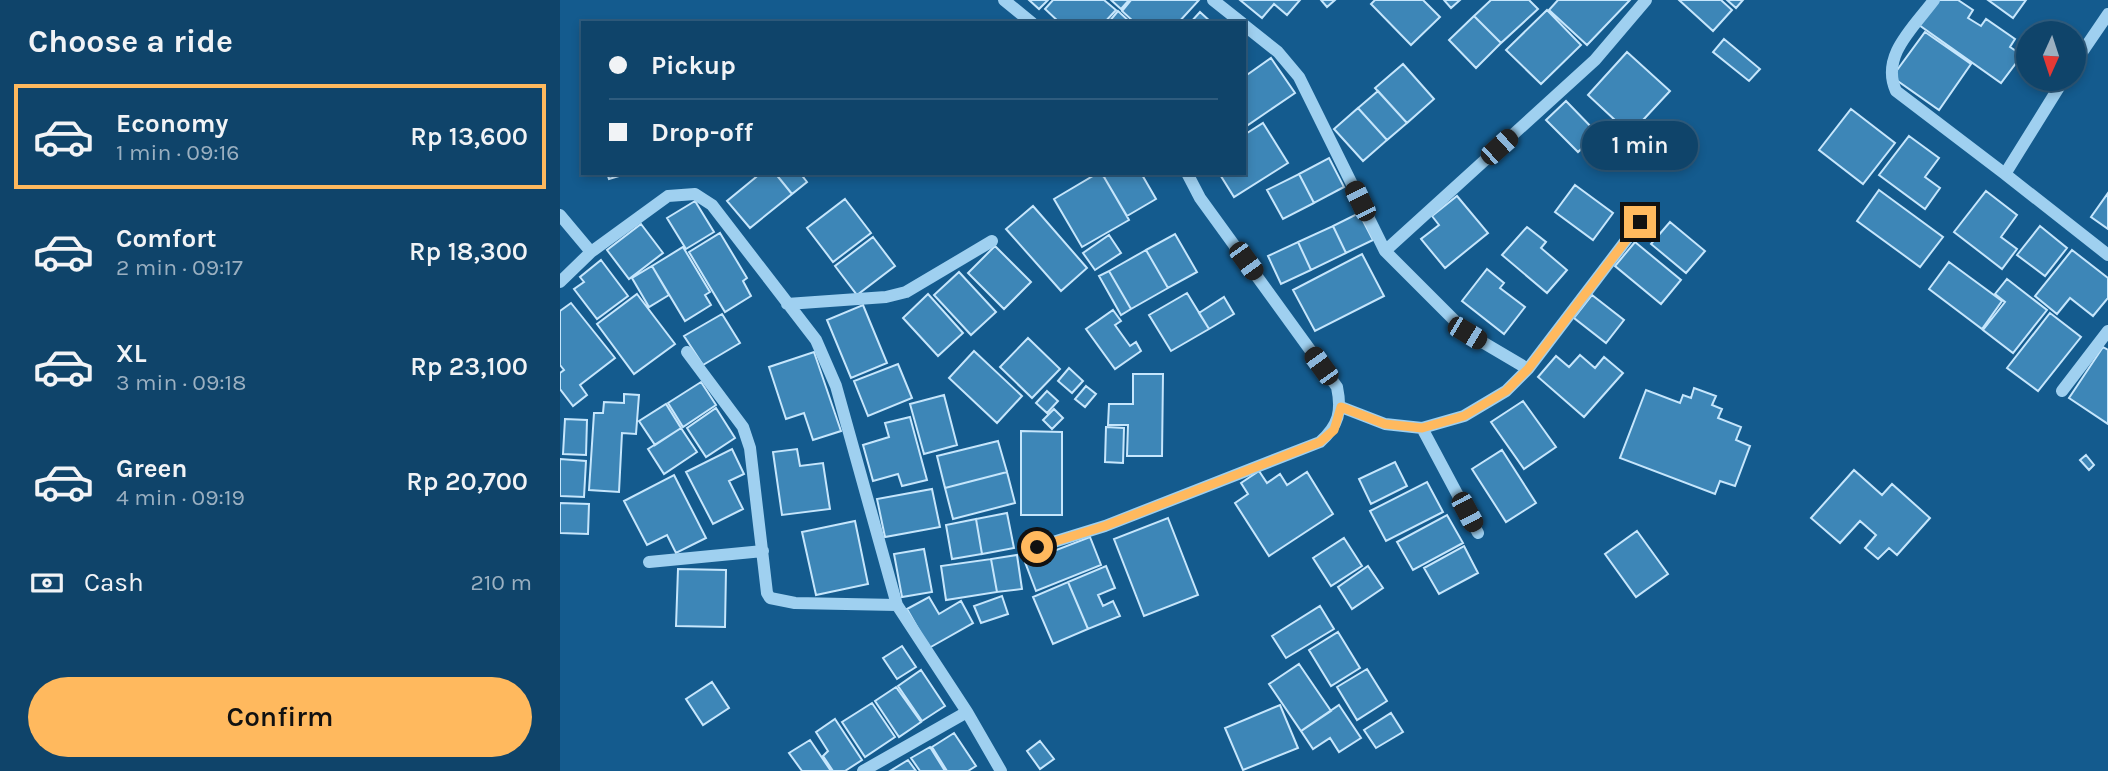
<!DOCTYPE html>
<html lang="en">
<head>
<meta charset="utf-8">
<style>
  body { margin:0; font-family:Karla,sans-serif; background:#184b70; color:#f1f3f6; height:100vh; display:flex; flex-direction:column; font-size:26px; white-space:nowrap }
  * { box-sizing:border-box; margin:0 }
  p { font-size:23px; color:#9bb0c1 }
  .icon { flex:none; width:38px; height:38px; fill:none; stroke:currentColor; stroke-width:2; stroke-linecap:round; stroke-linejoin:round }
  .map { position:relative; flex:1; overflow:hidden }
  .sheet { display:flex; flex-direction:column; background:#0f446a; width:560px }
  .sheet>* { flex:none }
  .hud { position:absolute; left:21px; top:21px; width:665px; height:154px; border-radius:0px; box-shadow:0 4px 10px #0003,0 0 0 2px #2f5c7e; display:grid; align-content:center; height:154px; padding:0 28px; background:#0f446a }
  .needle { width:46px; rotate:183deg }
  .tools { position:absolute; left:1456px; top:21px; display:grid; gap:14px }
  .tools a { display:grid; place-items:center; width:70px; height:70px; border-radius:50%; background:#0f446a; box-shadow:0 4px 10px #0003,0 0 0 2px #2f5c7e; font-size:35px }
  .end { position:absolute; width:32px; height:32px; margin:-16px; border:9px solid #ffb95e; background:#111; box-shadow:0 0 0 4px #111 }
  .from { border-radius:50% }
  .bubble { position:absolute; height:49px; border-radius:24px; background:#0f446a; box-shadow:0 4px 10px #0003,0 0 0 2px #2f5c7e; font-size:23px; font-weight:600; line-height:49px; text-align:center }
  .car { position:absolute; width:21px; height:42px; margin:-21px -10px; border-radius:9px; box-shadow:0 0 5px 2px #0007; background:linear-gradient(#222 24%,#8ab4d8 0 40%,#222 0 76%,#8ab4d8 0 86%,#222 0) }
  .hud b { display:flex; align-items:center; gap:24px; height:66px; font-size:26px }
  .hud b+b { border-top:2px solid #2f5c7e }
  .hud i { width:18px; height:18px; background:#f1f3f6 }
  ul { padding:0; list-style:none }
  li { display:flex; align-items:center; gap:21px; height:105px; margin:0 14px 10px; padding:0 14px; border:4px solid transparent; border-radius:0px }
  li div { flex:1 }
  li b { display:block; font-size:26px }
  li em { font-style:normal; font-weight:600 }
  li.selected { border-color:#ffb95e }
  li>.icon { width:63px; height:63px; stroke-width:1.5 }
  h2 { padding:0 28px; font-size:32px; line-height:84px }
  .pay { display:flex; align-items:center; gap:18px; height:77px; padding:0 28px; font-size:26px }
  .pay p { margin-inline-start:auto }
  .button { display:flex; gap:14px; margin-top:auto; padding:14px 28px }
  .button a { flex:1; height:80px; border-radius:42px; background:#ffb95e; color:#111; font-size:28px; font-weight:600; line-height:80px; text-align:center }
  main { display:flex; flex:1; min-height:0 }
  .map>svg:first-child { display:block }
</style>
</head>
<body>
<main>
<section class="sheet">
<h2>Choose a ride</h2>
<ul>
<li class="selected"><svg class="icon" aria-label="car" viewBox="0 0 24 24"><path d="M5 17H2v-5l4-1 3-4h7l3 4 3 1v5h-3M9 17h6M6 11h13"/><circle cx="7" cy="17" r="2"/><circle cx="17" cy="17" r="2"/></svg><div><b>Economy</b><p>1 min · 09:16</p></div><em>Rp 13,600</em></li>
<li><svg class="icon" aria-label="car" viewBox="0 0 24 24"><path d="M5 17H2v-5l4-1 3-4h7l3 4 3 1v5h-3M9 17h6M6 11h13"/><circle cx="7" cy="17" r="2"/><circle cx="17" cy="17" r="2"/></svg><div><b>Comfort</b><p>2 min · 09:17</p></div><em>Rp 18,300</em></li>
<li><svg class="icon" aria-label="car" viewBox="0 0 24 24"><path d="M5 17H2v-5l4-1 3-4h7l3 4 3 1v5h-3M9 17h6M6 11h13"/><circle cx="7" cy="17" r="2"/><circle cx="17" cy="17" r="2"/></svg><div><b>XL</b><p>3 min · 09:18</p></div><em>Rp 23,100</em></li>
<li><svg class="icon" aria-label="car" viewBox="0 0 24 24"><path d="M5 17H2v-5l4-1 3-4h7l3 4 3 1v5h-3M9 17h6M6 11h13"/><circle cx="7" cy="17" r="2"/><circle cx="17" cy="17" r="2"/></svg><div><b>Green</b><p>4 min · 09:19</p></div><em>Rp 20,700</em></li>
</ul>
<div class="pay"><svg class="icon" aria-label="cash" viewBox="0 0 24 24"><path d="M3 7h18v10H3z"/><circle cx="12" cy="12" r="2"/></svg>Cash<p>210 m</p></div>
<div class="button"><a>Confirm</a></div>
</section>
<div class="map">
<svg width="1548" height="771" viewBox="0 0 1548 771">
  <rect width="100%" height="100%" fill="#145b8e"/>
  <!-- building -->
  <path fill="#3d86b7" stroke="#c6e6fc" stroke-width="2" d="M469 0H488L479 9Z
    M493 0H544L556 10 544 23H500L485 9Z
    M551 0H569L561 9Z
    M571 0H639L618 23H575L562 11Z
    M680 0H740L727 15 714 4 702 18Z
    M761 0H775L767 7Z
    M815 0H863L880 17 851 45 811 4Z
    M884 0H900L891 8Z
    M931 0H969L978 9 941 43 914 16Z
    M998 0H1070L1027 45 989 10Z
    M1119 0H1161L1172 10 1153 31Z
    M1167 0H1183L1176 8Z
    M1377 0H1398L1413 10 1408 18 1421 26 1426 19 1455 39 1450 47 1462 55 1441 83 1359 25Z
    M1428 0H1466L1453 18Z
    M987 10 1021 45 981 84 946 50Z
    M558 11 571 23H548Z
    M640 12 652 23H630Z
    M914 16 941 43 916 68 889 40Z
    M1365 32 1411 64 1379 110 1332 77Z
    M1164 39 1200 69 1189 81 1153 52Z
    M1067 52 1110 91 1070 134 1028 95Z
    M711 58 735 93 688 125 684 119V77Z
    M843 64 874 99 847 123 815 88Z
    M818 91 847 123 827 140 798 108Z
    M1006 101 1038 134 1018 152 986 120Z
    M798 108 827 140 803 161 774 129Z
    M1291 109 1335 143 1303 184 1259 150Z
    M703 123 728 163 674 197 659 173H684V135Z
    M1349 136 1379 158 1365 177 1380 188 1365 209 1319 175Z
    M769 158 784 187 754 203 739 174Z
    M47 173H69L49 179Z
    M201 173H215L232 194 190 228 167 201Z
    M215 173H240L247 182 232 194Z
    M538 173 544 177 569 220 522 247 494 199Z
    M550 173H581L596 199 567 216 544 177Z
    M739 174 754 203 723 219 707 190Z
    M1015 185 1053 213 1033 240 995 212Z
    M1319 190 1383 237 1360 267 1297 221Z
    M1426 191 1457 215 1441 237 1457 249 1442 269 1394 232Z
    M1548 193V229L1531 217Z
    M897 196 928 233 885 268 861 239 879 225 872 216Z
    M285 199 311 233 273 262 247 228Z
    M135 201 154 232 126 249 107 218Z
    M473 206 527 268 501 291 446 229Z
    M799 213 813 240 786 253 773 226Z
    M1110 222 1145 251 1126 273 1091 244Z
    M81 224 103 253 69 279 47 250Z
    M773 226 786 253 751 270 738 242Z
    M1480 226 1507 248 1485 276 1457 255Z
    M967 227 986 242 981 248 1007 270 987 293 942 255Z
    M160 233 187 278 183 281 191 296 165 312 129 252Z
    M615 234 637 272 608 288 586 250Z
    M549 235 561 253 535 270 523 253Z
    M313 237 335 266 297 295 275 266Z
    M738 242 751 270 721 284 708 256Z
    M1075 242 1121 280 1101 304 1055 266Z
    M435 246 471 282 444 309 408 273Z
    M123 247 150 292 145 295 151 305 125 321 92 266Z
    M586 250 608 288 571 309 549 271Z
    M1512 250 1548 278V298L1533 316 1510 298 1497 314 1475 296Z
    M802 254 824 296 755 331 733 290Z
    M41 260 68 296 37 319 14 289 24 282 20 277Z
    M1389 262 1442 301 1422 329 1369 289Z
    M92 266 109 295 89 307 72 278Z
    M927 269 944 283 940 288 965 307 944 334 902 301Z
    M549 271 571 309 561 315 539 276Z
    M399 272 436 312 411 335 374 295Z
    M1447 279 1487 310 1453 353 1423 330 1445 302 1435 294Z
    M627 293 649 329 611 351 589 315Z
    M77 294 115 344 74 374 37 324Z
    M368 294 403 333 378 356 343 318Z
    M1032 295 1064 320 1046 343 1014 318Z
    M664 297 674 314 649 329 639 313Z
    M11 303 55 358 20 385 27 395 13 406 0 389V373L4 370 0 365V311Z
    M303 305 327 363 291 378 267 320Z
    M553 310 561 321 555 325 570 346 576 342 581 351 555 369 526 329Z
    M1490 313 1521 337 1478 391 1447 368Z
    M162 314 180 343 143 365 124 336Z
    M468 338 500 369 472 398 440 367Z
    M1543 347 1548 350V424L1509 398Z
    M414 351 462 396 437 423 389 378Z
    M254 352 281 431 253 440 244 413 226 419 209 367Z
    M1020 355 1035 368 1044 357 1063 373 1024 417 978 377 996 356 1009 367Z
    M338 364 352 398 308 416 294 381Z
    M509 368 523 381 512 393 498 381Z
    M573 374H603L602 456H567L568 425H548L549 404H573Z
    M141 382 156 405 123 427 108 403Z
    M526 386 536 394 525 407 515 399Z
    M1134 388 1156 396 1152 405 1162 409 1158 418 1181 427 1176 440 1190 446 1175 486 1160 481 1155 494 1060 458 1086 390 1120 403 1123 395 1131 398Z
    M487 391 498 401 487 413 476 403Z
    M64 394 79 395 76 434 62 433 59 492 29 490 34 413H43L44 402 64 403Z
    M384 395 397 445 364 454 350 404Z
    M963 401 996 447 964 469 931 422Z
    M106 404 121 428 95 445 79 421Z
    M156 408 175 438 146 457 127 428Z
    M494 409 503 418 492 429 483 420Z
    M350 417 367 480 342 486 338 474 313 481 303 445 329 437 325 423Z
    M5 419 27 420 26 455 3 454Z
    M546 427 564 428 563 463 545 462Z
    M121 428 137 452 104 474 88 449Z
    M461 431 502 432V515H461Z
    M438 441 447 472 385 488 377 456Z
    M172 449 184 474 169 481 183 509 153 524 126 472Z
    M237 449 240 466 263 463 270 509 222 515 213 452Z
    M942 450 976 503 946 522 912 469Z
    M1526 455 1534 465 1529 470 1520 460Z
    M0 459 26 461 24 497 0 496Z
    M835 462 847 486 811 504 799 479Z
    M1294 470 1322 495 1332 484 1370 518 1337 555 1329 548 1318 559 1305 548 1316 535 1300 521 1280 543 1251 518Z
    M699 471 707 483 720 474 727 485 747 472 773 514 709 556 675 503 688 494 681 483Z
    M447 472 455 503 393 519 385 488Z
    M114 475 146 538 116 553 107 535 87 545 64 501Z
    M867 482 883 512 826 541 810 511Z
    M372 489 380 527 325 537 317 499Z
    M0 503 29 504 28 534 0 533Z
    M447 513 454 548 422 554 416 519Z
    M887 515 903 543 853 570 837 542Z
    M608 518 638 595 584 616 554 539Z
    M416 519 422 554 392 559 386 525Z
    M295 521 308 584 256 595 242 532Z
    M1077 531 1108 574 1076 597 1045 554Z
    M530 537 541 565 476 591 465 562Z
    M784 538 802 566 771 586 753 558Z
    M904 546 918 573 879 594 864 568Z
    M364 549 372 592 342 597 334 554Z
    M457 555 462 589 437 592 431 559Z
    M431 559 437 592 386 600 381 566Z
    M546 566 555 588 538 595 543 606 553 601 560 616 528 629 508 582Z
    M808 566 823 588 792 609 778 587Z
    M118 569 166 570 165 627 116 626Z
    M508 582 528 629 493 644 473 597Z
    M442 596 448 614 421 623 414 606Z
    M369 597 379 614 401 601 413 623 369 648 347 609Z
    M760 606 774 629 726 658 712 636Z
    M778 632 800 668 771 686 749 650Z
    M342 646 356 667 337 679 323 658Z
    M739 664 771 711 741 731 709 684Z
    M807 669 827 701 797 720 777 687Z
    M361 670 385 706 362 721 338 686Z
    M152 682 169 708 143 725 126 699Z
    M336 687 361 722 339 737 315 701Z
    M312 703 335 737 305 757 282 722Z
    M720 705 738 748 683 770 665 728Z
    M779 705 801 738 779 752 770 738 753 749 741 731Z
    M831 713 843 732 816 748 804 730Z
    M275 719 302 760 285 771H273L263 756 268 751 256 732Z
    M394 733 416 766 408 771H387L372 747Z
    M250 740 271 771H242L229 753Z
    M480 741 494 759 480 769 467 751Z
    M370 747 385 771H360L351 758Z
    M348 760 356 771H330Z"/>
  <g fill="none" stroke-linecap="round" stroke-linejoin="round">
    <!-- minor -->
    <path stroke="#9fd0f0" stroke-width="12" d="M444 0 472 23
      M653 0 682 23
      M1374 0C1354 27 1320 56 1336 91L1445 174
      M684 25 718 52 739 77 825 251 907 333 968 369
      M1514 64 1548 14
      M1504 79 1445 174 1548 255
      M0 215 31 252
      M825 251 1035 60 1086 0
      M0 282 31 252 108 196 135 194 152 205 256 340 276 386 337 605 407 712 441 771
      M227 304 326 297 346 292 432 241
      M127 352 183 427 190 448 207 593 210 598 235 603 337 605
      M1502 391 1548 331
      M781 407 825 424 862 428 904 416 946 391 968 369 1080 222
      M862 428 918 533
      M477 547 545 526 760 442C779 425 782 411 777 387L640 198 627 173
      M89 562 203 551
      M303 771 407 712"/>
  </g>
  <g fill="none" stroke-linecap="round" stroke-linejoin="round">
    <!-- route -->
    <path stroke="#ffb95e" stroke-width="9" d="M477 547 545 526 760 442 774 430 781 407 825 424 862 428 904 416 946 391 968 369 1080 222"/>
  </g>
</svg>
<div class="tools">
<a><svg class="needle" viewBox="-14 -14 28 28"><path d="M0-13l5 13h-10z" fill="#e53935"/><path d="M0 13l5-13h-10z" fill="#9bb0c1"/></svg></a>
</div>
<i class="end from" style="left:477px;top:547px"></i>
<i class="end" style="left:1080px;top:222px"></i>
<div class="bubble" style="left:1022px;top:121px;width:116px">1 min</div>
<i class="car" style="left:939px;top:147px;rotate:48deg"></i>
<i class="car" style="left:800px;top:201px;rotate:334deg"></i>
<i class="car" style="left:686px;top:261px;rotate:144deg"></i>
<i class="car" style="left:907px;top:333px;rotate:121deg"></i>
<i class="car" style="left:761px;top:366px;rotate:324deg"></i>
<i class="car" style="left:907px;top:512px;rotate:152deg"></i>
<div class="hud">
<b><i class="from"></i>Pickup</b>
<b><i></i>Drop-off</b>
</div>
</div>
</main>
</body>
</html>
